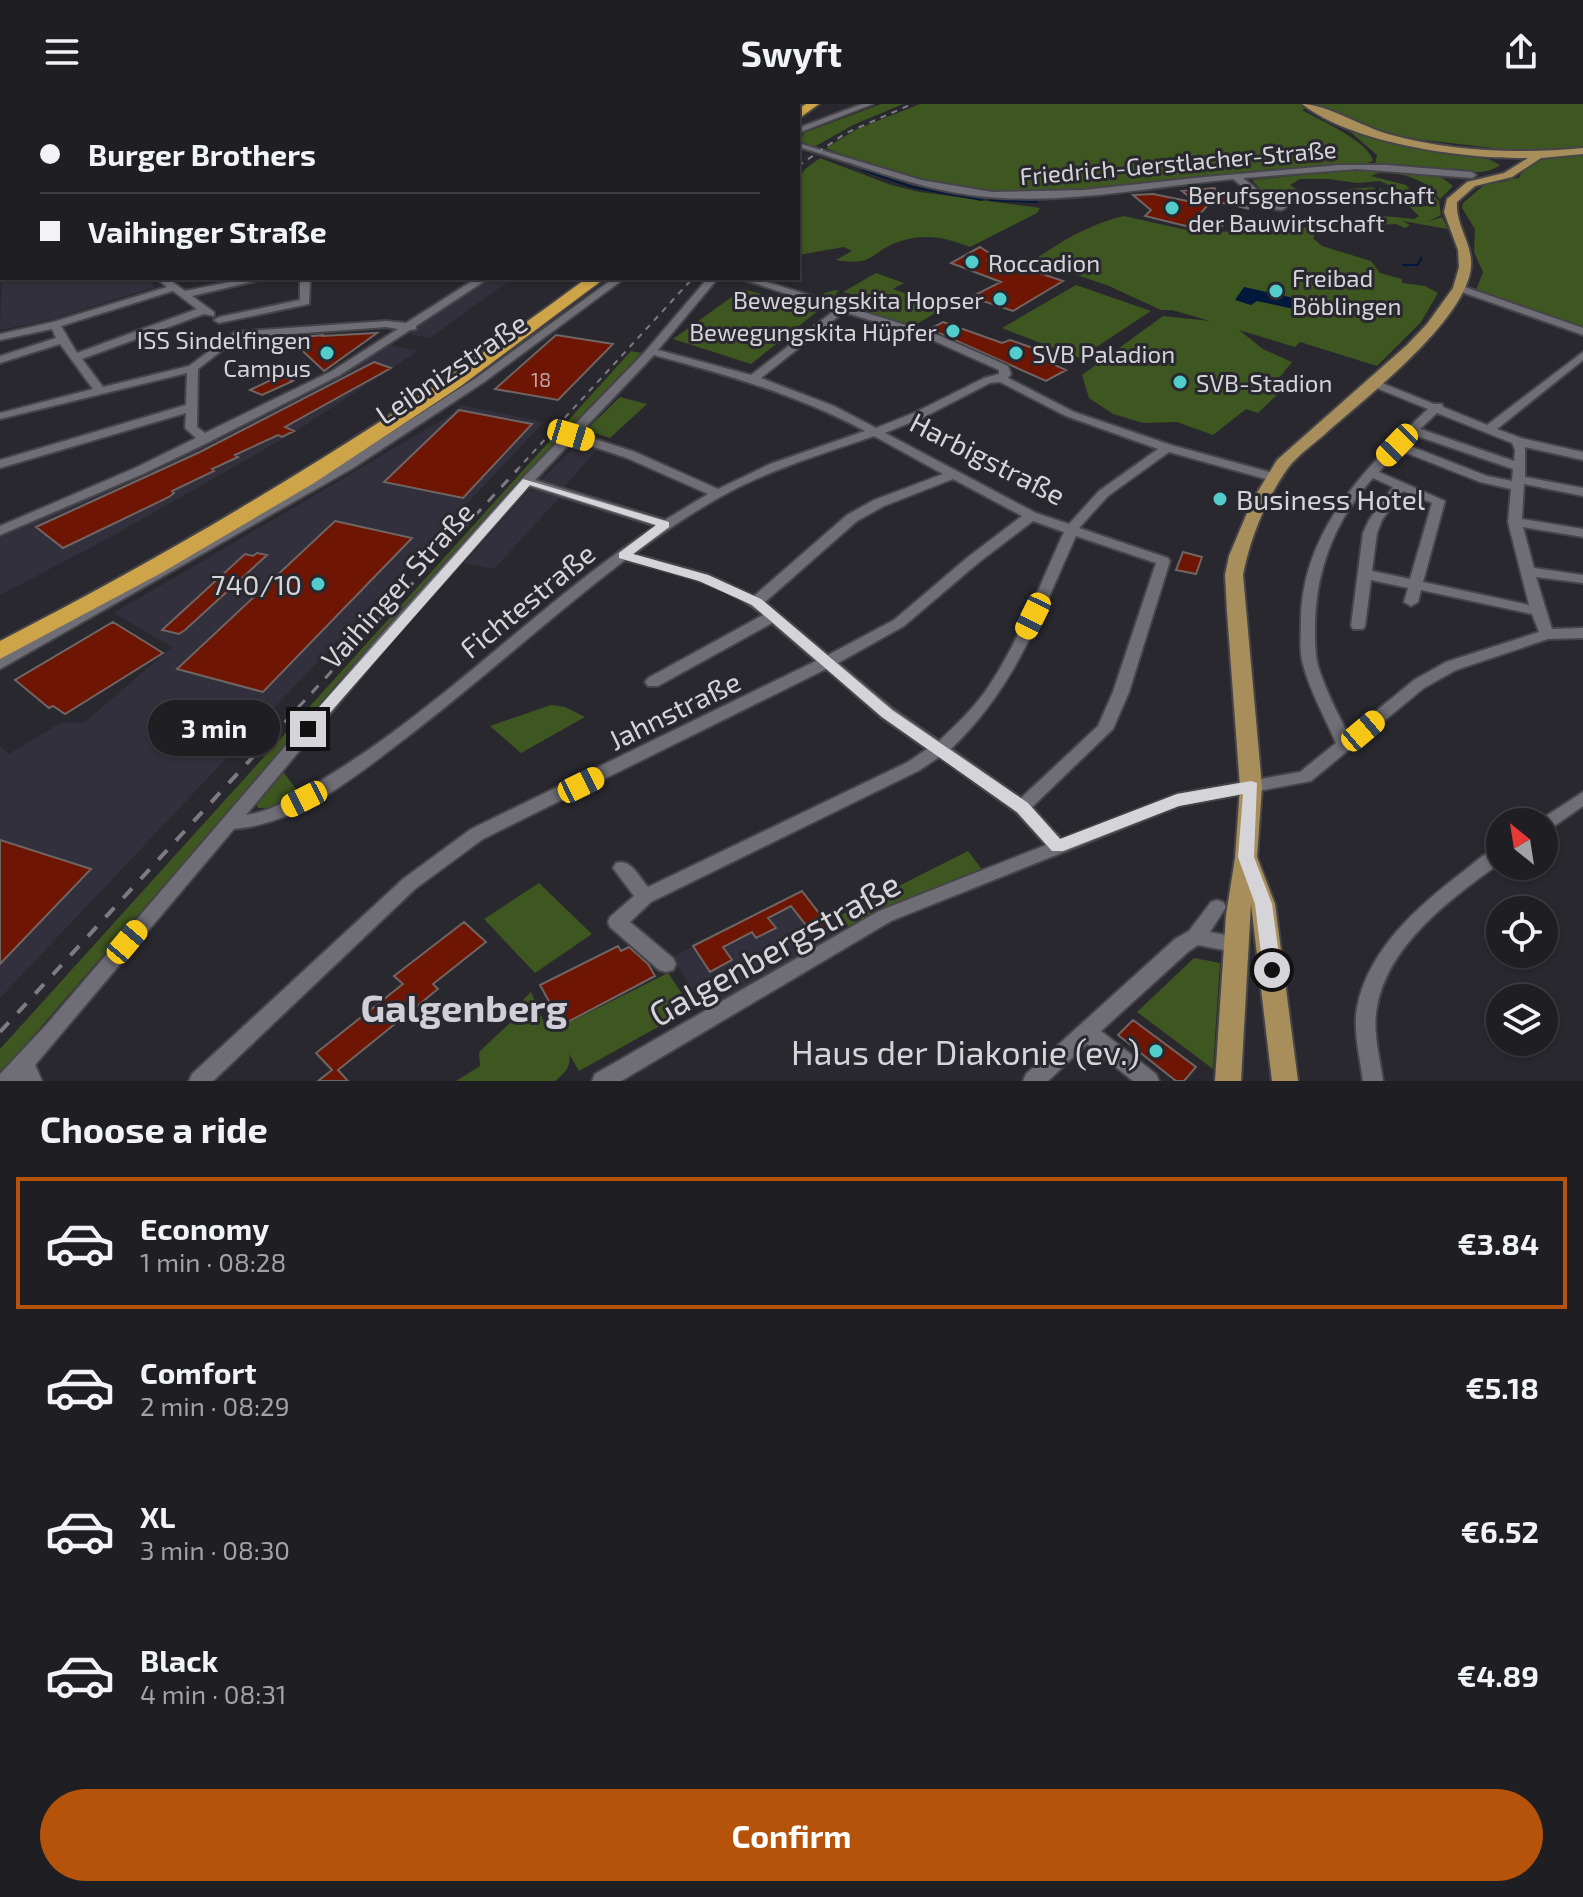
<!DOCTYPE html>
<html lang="en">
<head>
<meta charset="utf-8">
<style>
  body { margin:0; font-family:"Exo 2",sans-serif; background:#27272b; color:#f1f3f6; height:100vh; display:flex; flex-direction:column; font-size:30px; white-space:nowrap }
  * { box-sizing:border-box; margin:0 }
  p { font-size:26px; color:#a1a2a6 }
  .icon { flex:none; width:44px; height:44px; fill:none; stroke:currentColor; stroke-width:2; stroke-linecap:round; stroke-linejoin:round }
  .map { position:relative; height:977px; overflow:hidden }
  .details { display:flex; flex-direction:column; background:#1f1e23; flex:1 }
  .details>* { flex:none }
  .hud { position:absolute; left:0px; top:0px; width:800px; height:176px; box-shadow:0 2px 6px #0004,0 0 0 2px #3c3c41; display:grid; align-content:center; height:176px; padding:0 40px; background:#1f1e23 }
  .needle { width:52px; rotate:330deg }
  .tools { position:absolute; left:1486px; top:704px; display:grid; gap:16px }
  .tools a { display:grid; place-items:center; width:72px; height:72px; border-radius:50%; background:#1f1e23; box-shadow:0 2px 6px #0004,0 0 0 2px #3c3c41; font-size:40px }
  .end { position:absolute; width:36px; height:36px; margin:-18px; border:10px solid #d5d4d9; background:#111; box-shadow:0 0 0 4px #111 }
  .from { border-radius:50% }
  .bubble { position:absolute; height:56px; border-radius:28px; background:#1f1e23; box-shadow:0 2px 6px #0004,0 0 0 2px #3c3c41; font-size:26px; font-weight:700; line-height:56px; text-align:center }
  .car { position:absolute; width:24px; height:48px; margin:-24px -12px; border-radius:10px; box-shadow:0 0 6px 2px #0007; background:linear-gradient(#f5c518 24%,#345 0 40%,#f5c518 0 76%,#345 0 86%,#f5c518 0) }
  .hud b { display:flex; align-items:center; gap:28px; height:76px; font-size:30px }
  .hud b+b { border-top:2px solid #3c3c41 }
  .hud i { width:20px; height:20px; background:#f1f3f6 }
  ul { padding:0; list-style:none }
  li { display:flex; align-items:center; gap:24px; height:132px; margin:0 16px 12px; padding:0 24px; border:4px solid transparent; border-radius:0px }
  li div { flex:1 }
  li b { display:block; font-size:30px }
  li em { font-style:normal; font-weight:700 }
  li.current { border-color:#b45309 }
  li>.icon { width:72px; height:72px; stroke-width:1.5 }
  h2 { padding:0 40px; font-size:36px; line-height:96px }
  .primary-button { display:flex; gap:16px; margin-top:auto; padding:16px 40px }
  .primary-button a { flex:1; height:92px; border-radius:48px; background:#b45309; color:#fff; font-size:32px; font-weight:700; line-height:92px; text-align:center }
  header { display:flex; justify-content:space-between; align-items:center; height:104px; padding:0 40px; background:#1f1e23; font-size:36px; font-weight:700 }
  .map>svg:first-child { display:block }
</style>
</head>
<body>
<header><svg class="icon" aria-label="menu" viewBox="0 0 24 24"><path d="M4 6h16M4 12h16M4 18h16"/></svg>Swyft<svg class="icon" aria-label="share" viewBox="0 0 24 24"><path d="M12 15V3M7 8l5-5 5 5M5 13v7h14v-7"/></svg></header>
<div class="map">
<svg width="1583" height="977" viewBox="0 0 1583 977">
  <rect width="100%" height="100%" fill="#29282f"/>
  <!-- built -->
  <path fill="#32303c" d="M2 167V174H145L155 183 53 215 0 226Z
    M489 174H513L430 234 408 230Z
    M390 241 418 247 295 328 109 434 0 491V429L69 402 194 342Z
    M461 301 544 318 0 894V642L9 650 62 618 84 619 172 543 114 509 449 312Z
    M576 341 597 346 565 382 541 376Z
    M530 386 561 392 494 465 464 459Z
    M802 786 841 833 707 909 672 853Z"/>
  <!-- green -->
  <path fill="#3e5620" d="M881 0H903L853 21 814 43 800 37 804 29Z
    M920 0H1583V225L1475 189 1483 168 1474 148 1475 125 1462 104 1463 99 1484 81 1512 76 1490 77 1519 74 1526 59 1541 55 1535 49 1408 34 1362 22 1322 3 1311 4 1320 10 1308 4 1302 6C1319 16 1369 37 1373 57L1360 61C1302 66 1243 68 1184 74 1100 83 1013 99 929 81 894 73 860 58 826 44L857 25Z
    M1348 26 1429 47 1489 55 1500 61C1481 78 1402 63 1375 61L1377 51Z
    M820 54 891 81 920 88 1040 104 1037 109 970 143C947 134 926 129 901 137 869 147 877 163 836 156L852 147 844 143 798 151V77L805 65Z
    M1362 65 1402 67 1454 76 1442 74 1453 82 1440 95 1435 90 1437 87C1421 76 1391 62 1371 72L1406 81 1413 89 1424 92 1418 94 1423 96 1422 98H1411V92L1380 77 1357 79 1328 75H1300L1290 81C1322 105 1376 64 1401 97 1395 96 1389 91 1383 90 1361 86 1330 90 1309 96L1308 99C1284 101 1267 95 1252 76Z
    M1435 93 1439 97 1441 111 1427 118 1442 113 1448 125 1402 117 1410 121 1405 124 1396 120 1377 121 1376 112 1373 111 1414 115 1419 112 1409 102H1428Z
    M1124 112 1200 129 1288 124 1294 118 1297 123C1313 126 1326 117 1343 120L1319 123 1313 134 1322 142 1371 157 1380 169 1402 175V179L1425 182 1438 189 1421 218 1377 262 1300 238 1295 243 1239 226 1263 245 1292 258 1270 285 1280 288 1258 309 1246 305 1213 331 1177 318 1143 319 1113 310 1089 294 1082 271 1163 212 1210 217 1172 206H1161L1109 182 1034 156C1063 136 1090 120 1124 112Z
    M876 169 904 179 893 185 945 203 912 223 813 193 835 186 839 187 835 190 850 195 854 191 843 188Z
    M1076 181 1151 207 1080 254 1002 224Z
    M743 185 819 206 751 260 673 235Z
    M631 247 641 249 426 479 0 970V945Z
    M620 293 647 300 610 334 586 326Z
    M551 601 565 603 585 613 521 649 490 622Z
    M282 666 298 688 269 704H258L256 697Z
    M968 747 987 772 854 831 841 811Z
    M539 779 592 830 535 869 484 815Z
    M1194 854 1220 859 1213 965 1137 908Z
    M668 869 692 904 579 967 569 950C572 962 565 969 555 977H456L480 962 479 948 514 915 520 899 531 888 546 923 556 925Z"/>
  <!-- water -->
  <path fill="#00183b" d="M1244 183 1303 196 1298 206 1257 197 1251 201 1235 196Z"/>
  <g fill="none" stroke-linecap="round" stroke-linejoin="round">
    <!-- stream -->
    <path stroke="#00183b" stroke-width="2" d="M863 66 912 83 982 96
      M1373 86 1378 85
      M990 96 1037 98
      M1299 96 1366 88
      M1403 161H1418L1421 154"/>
  </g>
  <!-- building -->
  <path fill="#6f1503" stroke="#6f6563" stroke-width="2" d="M1214 84 1221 90 1231 89 1249 105 1225 99 1209 100 1196 114 1223 122 1194 124 1145 112 1151 106 1133 91 1153 90 1197 99 1182 87Z
    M980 143 994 152 988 156 1019 167 1025 164 1063 177 1013 207 971 193 1001 178 951 159Z
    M943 218 1002 239 1010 236 1030 243 1057 255 1050 259 1066 266 1046 277 930 225Z
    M377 229 324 267 289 234 324 231 321 232Z
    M556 231 613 240 558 296 495 285Z
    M374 258 391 264 285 323 294 327 282 333 278 331 235 351 238 353 212 365 214 367 172 387 174 389 169 393 63 444 36 423 200 348Z
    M281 271 293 277 262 291 250 286Z
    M459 306 532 320 463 394 384 378Z
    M335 417 412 434 263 588 177 565Z
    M1183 448 1202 453 1196 470 1176 466Z
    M257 449 267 451 185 526 179 530 162 526 245 450 253 452Z
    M113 518 163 549 65 610 53 602 49 604 15 576Z
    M0 736 91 765 0 860Z
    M802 787 831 825 816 834 791 802 768 814 776 824 756 834 752 828 723 843 732 856 710 868 693 842Z
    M464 818 486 838 433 880 438 885 338 966 348 977H318L332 966 316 949 403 880 394 872Z
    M618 842 621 847 629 843 648 860 655 872 562 921 540 881Z
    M1133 916 1196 963 1184 977H1176L1118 931Z"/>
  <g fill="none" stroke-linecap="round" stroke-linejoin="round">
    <defs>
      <path id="minor" d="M21 0H31L33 2H23Z
        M583 0H592L594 2H585Z
        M660 0H668L658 2Z
        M862 0H873L798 29V24Z
        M0 23H2V27H0Z
        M798 39 921 76 992 88 1083 86 1205 73 1339 61H1386L1472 68 1476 71 1472 74 1357 65 1243 74 1270 96 1282 97 1286 103 1282 106 1263 104V99L1233 75C1146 83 1057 103 970 91 911 83 855 59 798 43Z
        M0 98H2V104H0Z
        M0 135H2V141H0Z
        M0 160H2V166H0Z
        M156 174H167L185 187 249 174H268L192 192 214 208V212L204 210 82 255 103 283 189 262 235 228 386 217 406 219 477 174H489L416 222V225L410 226 340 271 209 338 143 370 0 431V422L135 364 196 334 185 324 186 309 0 364V356L186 301 187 269 0 315V309L93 285 60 240 0 259V252L56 234 52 225 0 236V230L53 218 167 183ZM173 187 197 205 77 249 61 222ZM386 223 398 225 332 267 205 329 197 323 198 265 238 234Z
        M300 174H310L309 200 219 219 214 216 219 213 300 196Z
        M614 174H625L484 278 353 364 0 565V553L345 358 476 274Z
        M708 174H718L658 246 751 271 835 206 739 174H754L938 231 1008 262 1011 270 1008 274 1074 308 1171 341 1277 370 1279 373 1273 377 1169 348 1108 392 1079 424 1168 454 1170 457 1129 588 1113 625 1032 703 1061 735 1177 690 1300 668 1336 639C1325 613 1310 588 1303 560 1299 547 1301 532 1301 518 1301 428 1365 363 1428 305L1369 281V277H1377L1434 300H1442L1443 303 1487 321 1583 248V256L1497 325 1521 334 1583 348V356L1525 343V373L1583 384V392L1524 380 1522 415 1583 425V433L1523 423 1534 464 1583 471V479L1536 473 1552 525 1583 524V534L1548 535 1456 566 1424 584 1311 677 1179 702 891 817 621 977H592L595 970 879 807 1046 741 1016 708 939 653 920 666 651 798 630 818 673 854 676 860 673 866 666 868 659 866 610 823 608 818 610 813 634 792 613 764 616 759C631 754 639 773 648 783L908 658 927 645 881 613 826 565 483 735 415 785 213 977H189L192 970 403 775 471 725 816 557 772 519 658 582H648L645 578 648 574 763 511C726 479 672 469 625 456 550 513 481 577 406 634 356 672 298 720 234 725L35 961 42 977H0V970L46 921 379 533 517 380 644 249ZM844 208 930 235 999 266V270L984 274 916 308 876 324 834 302 761 274ZM654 251C727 271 798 291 865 327L770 360 718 385 635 348 579 330ZM1000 278 1066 312 1158 345 1099 387 1069 420 1036 409 885 329 924 313 990 279ZM1437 309 1512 339 1515 346 1514 357 1420 325ZM1414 331 1513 365 1512 377 1487 372 1405 340ZM874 332 943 370 874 396 847 411 754 492 709 471 634 450C667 425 702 402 739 383 782 362 828 348 874 332ZM573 336 627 354 708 390 665 416 535 376ZM1399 346 1480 378 1511 385 1508 418 1529 501 1423 478 1445 397 1379 368ZM1373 374 1393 383 1369 416 1363 429 1351 522 1353 525H1363L1365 522 1371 476 1408 484 1404 498 1411 502 1418 498 1421 486 1532 510 1539 528 1446 558 1414 576 1348 630C1337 608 1325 585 1318 562 1315 550 1315 537 1315 525 1315 468 1334 417 1373 374ZM953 375 1022 412 968 453 894 516 828 551 765 498 857 417 884 402ZM529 382 656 422C543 496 449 597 333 669 307 685 277 707 246 711L389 539ZM1403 387 1432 399 1410 475 1372 467 1377 429 1382 416ZM1033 417 1064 428C1040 480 1020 535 989 582 975 603 957 620 939 637L893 605 838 559 904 522 978 459ZM1076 432 1156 459 1113 588 1098 622 1021 694 951 645C1017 581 1039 513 1076 432Z
        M1456 182H1462L1583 224V231L1456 186Z
        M1583 688V702L1550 725 1544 727V718H1537Z
        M1500 743V759C1452 794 1388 840 1377 903 1372 927 1380 953 1383 977H1363C1360 953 1353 928 1357 904 1368 845 1419 801 1464 767 1475 758 1487 747 1500 743Z
        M1217 796 1223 798 1226 803 1210 828 1241 834 1243 840 1241 846 1234 848 1198 841 1189 847 1101 927 1156 970 1159 977H1133L1087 940 1048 977H1023L1026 970 1175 835 1189 827 1211 798Z"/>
      <path id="major" d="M1302 0C1326 0 1363 23 1388 30 1452 48 1517 50 1583 44V50L1541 54 1512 73 1475 82 1457 98C1455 121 1473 140 1471 163 1466 217 1364 295 1324 331 1312 341 1297 352 1288 364 1266 395 1250 434 1243 471L1262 683 1257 753 1275 800 1298 977H1272L1251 800 1241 977H1215L1226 811 1235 754 1240 683 1227 508 1225 471 1229 452 1252 397 1277 356 1407 241 1427 220 1453 184 1459 163 1458 146 1444 108 1447 95 1467 78 1504 69 1528 54C1464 55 1353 40 1302 0Z"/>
      <path id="highway" d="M806 0H819L798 15V5Z
        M587 174H605L461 282 314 379 163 468 0 555V537C206 431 401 312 587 174Z"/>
    </defs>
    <!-- minor casing -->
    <use href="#minor" stroke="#454449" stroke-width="4"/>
    <!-- major casing -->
    <use href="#major" stroke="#454449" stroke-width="4"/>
    <!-- highway casing -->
    <use href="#highway" stroke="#454449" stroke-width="4"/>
    <!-- minor -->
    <use href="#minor" fill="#6f6e76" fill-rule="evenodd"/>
    <!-- major -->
    <use href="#major" fill="#a78e5a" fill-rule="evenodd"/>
    <!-- highway -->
    <use href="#highway" fill="#cda448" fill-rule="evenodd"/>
    <!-- rail-far2 -->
    <path stroke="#7c7b81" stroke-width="2" stroke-dasharray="6 6" stroke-linecap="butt" d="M798 62 846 29 912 0
      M516 367 693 174"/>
    <!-- rail-far1 -->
    <path stroke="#7c7b81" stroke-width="3" stroke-dasharray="10 10" stroke-linecap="butt" d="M271 633 518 365"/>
    <!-- rail -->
    <path stroke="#7c7b81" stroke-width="4" stroke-dasharray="13 13" stroke-linecap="butt" d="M0 928 273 631"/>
  </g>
  <!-- route -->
  <path fill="#d5d4d9" d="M523 375 669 418V423L633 450 708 471 761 495 892 606 1028 699 1060 735 1177 690 1251 677 1257 679 1254 753 1272 800 1281 866 1278 871 1272 873 1263 866 1255 800 1238 753 1243 690 1179 702 1063 747H1052L1017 708 882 613 752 501 699 477 619 454V449L656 421 530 381 313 628H303V621Z"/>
  <!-- markers -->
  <g fill="#52cdcc" stroke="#29282f" stroke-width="3">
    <circle cx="1172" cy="104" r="8"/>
    <circle cx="972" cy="158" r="8"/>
    <circle cx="1276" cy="187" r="8"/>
    <circle cx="1000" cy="195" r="8"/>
    <circle cx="953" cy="227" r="8"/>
    <circle cx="327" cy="249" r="8"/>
    <circle cx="1016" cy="249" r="8"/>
    <circle cx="1180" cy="278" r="8"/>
    <circle cx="1220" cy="395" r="8"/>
    <circle cx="318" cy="480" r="8"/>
    <circle cx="1156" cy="947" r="8"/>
  </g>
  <g text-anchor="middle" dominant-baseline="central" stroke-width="6" stroke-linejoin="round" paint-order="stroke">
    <!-- far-number labels -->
    <g font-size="20" fill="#bca4a4">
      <text x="541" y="275">18</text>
    </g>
    <!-- far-street labels -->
    <g font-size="24" fill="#d5d4d9" stroke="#29282f">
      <text transform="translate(1178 58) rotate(-5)">Friedrich-Gerstlacher-Straße</text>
    </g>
    <!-- far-poi labels -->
    <g font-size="24" fill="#d5d4d9" stroke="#29282f" text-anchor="start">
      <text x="1188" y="90">Berufsgenossenschaft<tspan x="1188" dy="28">der Bauwirtschaft</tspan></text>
      <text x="988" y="158">Roccadion</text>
      <text x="1292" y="173">Freibad<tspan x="1292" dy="28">Böblingen</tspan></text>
      <text x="984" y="195" text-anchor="end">Bewegungskita Hopser</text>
      <text x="937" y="227" text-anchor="end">Bewegungskita Hüpfer</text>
      <text x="311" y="235" text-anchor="end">ISS Sindelfingen<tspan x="311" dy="28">Campus</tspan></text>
      <text x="1032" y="249">SVB Paladion</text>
      <text x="1196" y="278">SVB-Stadion</text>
    </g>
    <!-- street labels -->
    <g font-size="28" fill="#d5d4d9" stroke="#29282f">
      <text transform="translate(451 264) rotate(-34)">Leibnizstraße</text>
      <text transform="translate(988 354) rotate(27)">Harbigstraße</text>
      <text transform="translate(397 481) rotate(-48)">Vaihinger Straße</text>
      <text transform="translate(527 496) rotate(-39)">Fichtestraße</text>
      <text transform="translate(674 606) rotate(-26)">Jahnstraße</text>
    </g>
    <!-- poi labels -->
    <g font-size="28" fill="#d5d4d9" stroke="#29282f" text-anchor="start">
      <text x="1236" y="395">Business Hotel</text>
      <text x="302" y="480" text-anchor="end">740/10</text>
    </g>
    <!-- near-street labels -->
    <g font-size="34" fill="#d5d4d9" stroke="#29282f">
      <text transform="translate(774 844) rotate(-29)">Galgenbergstraße</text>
    </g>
    <!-- near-poi labels -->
    <g font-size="34" fill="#d5d4d9" stroke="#29282f" text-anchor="end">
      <text x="1140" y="947">Haus der Diakonie (ev.)</text>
    </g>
    <!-- near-quarter labels -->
    <g font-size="38" font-weight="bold" fill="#d0cfd8" stroke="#29282f">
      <text x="464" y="903">Galgenberg</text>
    </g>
  </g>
</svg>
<div class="tools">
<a><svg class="needle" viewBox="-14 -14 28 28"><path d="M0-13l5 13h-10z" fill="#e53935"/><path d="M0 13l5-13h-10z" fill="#a1a2a6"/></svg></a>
<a><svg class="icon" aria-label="locate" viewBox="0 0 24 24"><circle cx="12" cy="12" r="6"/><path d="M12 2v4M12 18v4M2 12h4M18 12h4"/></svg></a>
<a><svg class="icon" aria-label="layers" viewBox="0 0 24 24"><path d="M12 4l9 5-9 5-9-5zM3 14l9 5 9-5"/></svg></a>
</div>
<i class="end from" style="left:1272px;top:866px"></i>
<i class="end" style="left:308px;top:625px"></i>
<div class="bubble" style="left:148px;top:596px;width:132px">3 min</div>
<i class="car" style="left:571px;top:331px;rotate:107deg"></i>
<i class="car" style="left:1397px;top:341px;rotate:224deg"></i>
<i class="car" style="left:1033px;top:512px;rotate:206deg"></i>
<i class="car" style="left:1363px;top:627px;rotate:50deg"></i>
<i class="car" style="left:581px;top:681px;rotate:64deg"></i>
<i class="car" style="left:304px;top:695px;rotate:243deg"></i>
<i class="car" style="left:127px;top:838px;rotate:40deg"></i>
<div class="hud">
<b><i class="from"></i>Burger Brothers</b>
<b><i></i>Vaihinger Straße</b>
</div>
</div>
<section class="details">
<h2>Choose a ride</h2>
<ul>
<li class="current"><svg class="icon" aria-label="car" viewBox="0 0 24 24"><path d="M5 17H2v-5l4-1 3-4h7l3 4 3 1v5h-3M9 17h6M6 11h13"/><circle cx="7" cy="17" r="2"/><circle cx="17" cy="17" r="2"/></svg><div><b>Economy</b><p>1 min · 08:28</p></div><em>€3.84</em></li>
<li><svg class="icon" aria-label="car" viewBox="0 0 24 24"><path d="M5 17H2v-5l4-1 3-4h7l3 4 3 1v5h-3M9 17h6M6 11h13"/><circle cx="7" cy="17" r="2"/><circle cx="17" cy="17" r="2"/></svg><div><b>Comfort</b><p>2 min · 08:29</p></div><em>€5.18</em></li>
<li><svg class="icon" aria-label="car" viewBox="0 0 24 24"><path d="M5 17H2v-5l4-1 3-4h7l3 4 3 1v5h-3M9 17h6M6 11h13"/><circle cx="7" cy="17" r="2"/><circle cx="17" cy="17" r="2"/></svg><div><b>XL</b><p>3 min · 08:30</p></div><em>€6.52</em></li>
<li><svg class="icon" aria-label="car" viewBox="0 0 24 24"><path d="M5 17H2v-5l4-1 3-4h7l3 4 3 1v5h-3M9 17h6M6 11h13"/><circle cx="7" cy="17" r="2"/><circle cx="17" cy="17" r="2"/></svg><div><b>Black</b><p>4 min · 08:31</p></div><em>€4.89</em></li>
</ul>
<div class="primary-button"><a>Confirm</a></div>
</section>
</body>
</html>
